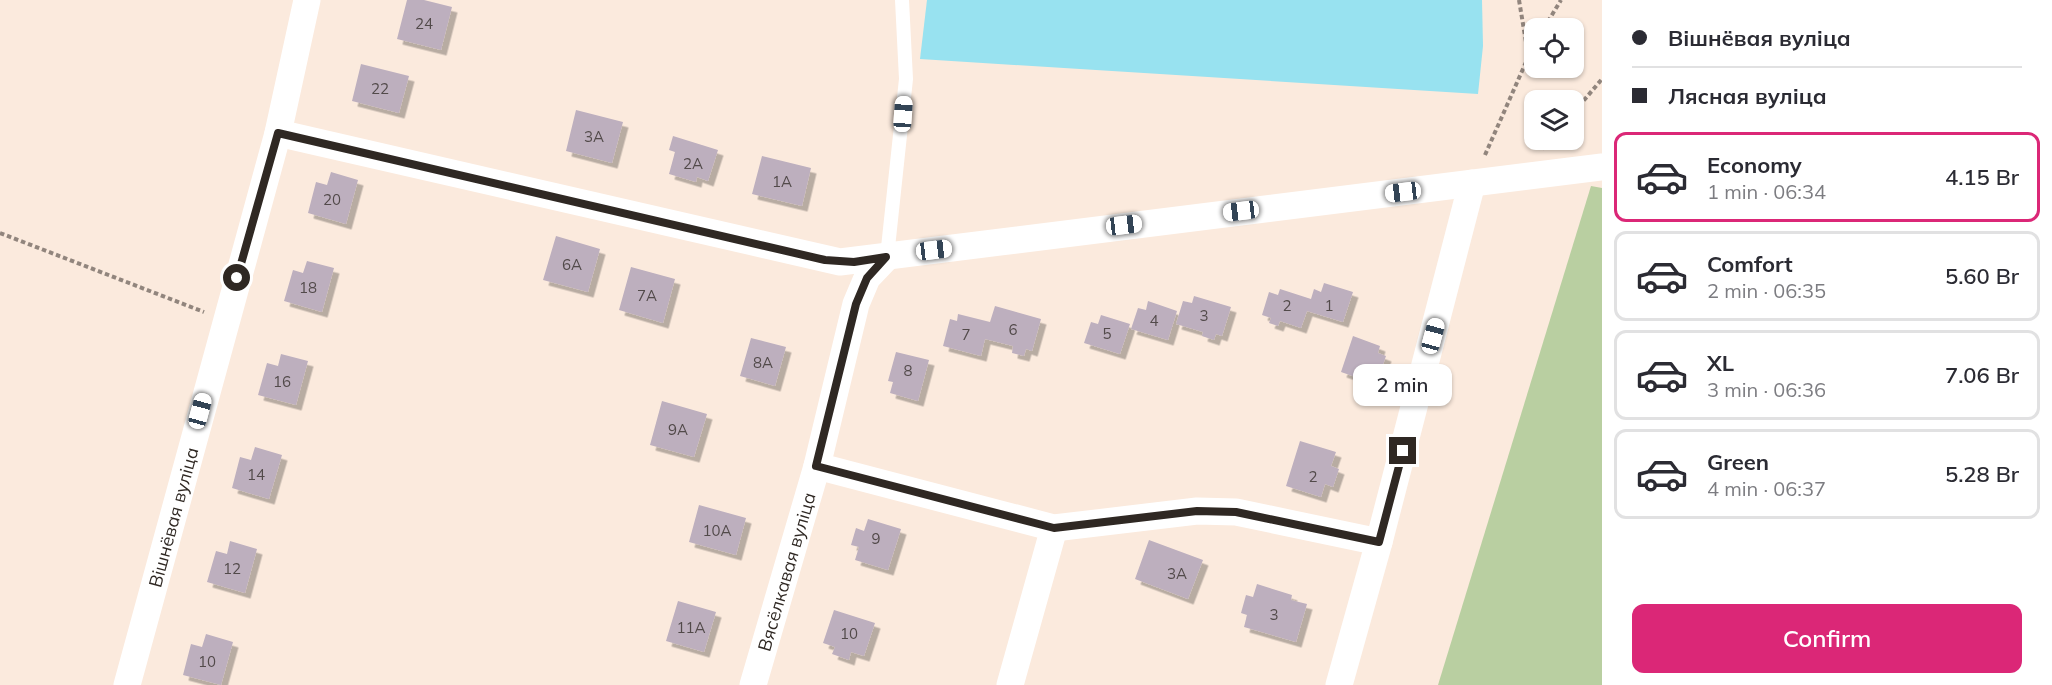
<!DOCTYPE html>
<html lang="en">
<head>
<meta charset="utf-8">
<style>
  body { margin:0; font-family:Mulish,sans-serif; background:#f7f7f7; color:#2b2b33; height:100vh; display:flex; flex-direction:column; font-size:22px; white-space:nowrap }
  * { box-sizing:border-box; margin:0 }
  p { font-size:20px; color:#7c7c81 }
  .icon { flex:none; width:33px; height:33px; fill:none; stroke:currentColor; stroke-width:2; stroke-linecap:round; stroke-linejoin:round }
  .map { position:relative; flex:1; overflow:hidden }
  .details { display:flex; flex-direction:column; background:#fff; width:450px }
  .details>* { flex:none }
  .top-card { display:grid; align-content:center; height:132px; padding:0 30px; background:#fff }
  .controls { position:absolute; left:1524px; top:18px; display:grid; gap:12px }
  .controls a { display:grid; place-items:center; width:60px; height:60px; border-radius:12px; background:#fff; box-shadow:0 2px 4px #0004; font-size:30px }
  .end { position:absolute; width:27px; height:27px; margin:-14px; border:8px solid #2f2823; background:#fff; box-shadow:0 0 0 3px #fff }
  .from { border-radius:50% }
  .bubble { position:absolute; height:42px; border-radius:12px; background:#fff; box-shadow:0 2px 4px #0004; font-size:20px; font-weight:600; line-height:42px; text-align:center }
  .car { position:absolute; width:18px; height:36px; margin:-18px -9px; border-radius:8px; box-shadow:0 0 4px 2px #0007; background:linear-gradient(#fff 24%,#345 0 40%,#fff 0 76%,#345 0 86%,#fff 0) }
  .top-card b { display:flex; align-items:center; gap:21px; height:57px; font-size:22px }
  .top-card b+b { border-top:2px solid #e1e1e2 }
  .top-card i { width:15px; height:15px; background:#2b2b33 }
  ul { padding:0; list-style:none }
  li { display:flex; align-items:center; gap:18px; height:90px; margin:0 12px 9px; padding:0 18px; border:3px solid #e1e1e2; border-radius:12px }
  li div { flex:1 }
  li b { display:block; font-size:22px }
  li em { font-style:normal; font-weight:600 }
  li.on { border-color:#db2777 }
  li>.icon { width:54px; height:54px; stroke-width:1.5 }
  .button { display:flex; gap:12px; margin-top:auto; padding:12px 30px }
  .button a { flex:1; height:69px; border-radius:12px; background:#db2777; color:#fff; font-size:24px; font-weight:600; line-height:69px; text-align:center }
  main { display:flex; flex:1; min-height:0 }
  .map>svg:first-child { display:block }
</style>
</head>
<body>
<main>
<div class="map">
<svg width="1602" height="685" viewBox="0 0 1602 685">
  <defs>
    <filter id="shadow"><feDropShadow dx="5.5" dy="5.5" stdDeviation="0" flood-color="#0004"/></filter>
  </defs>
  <rect width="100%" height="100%" fill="#fbeadd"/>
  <!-- green -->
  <path fill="#b9cfa1" d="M1591 186 1602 188V685H1438Z"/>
  <!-- water -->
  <path fill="#98e2f0" d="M927 0H1482L1483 46 1478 94 920 59Z"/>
  <!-- building -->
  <path fill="#bdafbe" filter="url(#shadow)" d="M407 0H424L452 7 441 50 397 39Z
    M361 64 409 76 399 113 352 101Z
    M576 110 623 122 612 163 566 151Z
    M673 136 718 150 708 181 697 177 696 182 669 174 675 152 669 150Z
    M762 156 811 168 802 206 752 194Z
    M331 172 358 180 346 224 308 213 316 182 327 185Z
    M556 236 600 249 588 292 543 280Z
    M307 261 334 268 322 312 284 301 293 270 303 273Z
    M631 267 675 279 663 323 619 310Z
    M1324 283 1353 292 1343 322 1307 311 1301 328 1280 321 1278 326 1269 323 1271 318 1262 315 1269 292 1278 295 1280 289 1311 299 1314 289 1321 292Z
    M1194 296 1231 307 1222 336 1216 334 1214 340 1202 336 1203 332 1176 324 1183 301 1192 303Z
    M1148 301 1177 311 1168 340 1131 329 1138 308 1146 310Z
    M995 306 1041 319 1032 351 1026 349 1024 356 1012 353 1013 346 985 339 981 356 943 346 950 319 957 321 958 314 990 322Z
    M1101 315 1130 324 1120 354 1084 343 1091 322 1098 324Z
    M1353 336 1380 346 1378 353 1386 356 1376 384 1341 372Z
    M751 338 786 347 775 386 740 376Z
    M896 352 929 360 918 401 890 393 893 382 888 381Z
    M281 354 308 361 296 405 258 395 267 363 278 366Z
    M662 401 707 414 694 457 650 445Z
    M1300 441 1336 452 1331 466 1339 469 1333 487 1325 484 1321 497 1286 486Z
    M255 447 282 455 269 499 232 488 240 457 251 460Z
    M699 505 746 518 736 555 689 542Z
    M868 519 901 529 888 570 855 560 859 547 851 545 856 528 864 531Z
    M1149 540 1203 560 1188 599 1135 579Z
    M230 541 257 549 245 593 207 582 216 551 227 554Z
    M1257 584 1292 595 1291 600 1307 604 1296 642 1244 627 1247 615 1241 613 1246 595 1253 597Z
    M678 601 716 612 704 652 666 641Z
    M834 610 875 623 864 656 851 652 849 660 832 654 835 647 823 643Z
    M206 634 233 642 221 685 183 675 191 644 202 647Z"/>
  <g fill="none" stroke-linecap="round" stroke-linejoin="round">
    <!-- path -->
    <path stroke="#91857d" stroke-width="4" stroke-dasharray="4.5 3" stroke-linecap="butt" d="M1519 0 1528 54
      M1544 28 1561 0
      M1574 112 1602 79
      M1542 149 1550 140
      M1485 155 1534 44
      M0 233 204 312"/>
    <!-- service -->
    <path stroke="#fff" stroke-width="14" d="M887 257 906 79 902 0"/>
    <!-- minor -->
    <g stroke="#fff" stroke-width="27">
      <path d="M278 133 840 262 1602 167"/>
      <path d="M817 466 1054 528 1197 511 1236 512 1379 542"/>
      <path id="s1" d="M127 685 278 133 307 0"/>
      <path id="s2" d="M753 685 817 466 856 304 867 278 887 257"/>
      <path d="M1010 685 1054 528"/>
      <path d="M1339 685 1379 542 1472 183"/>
    </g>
  </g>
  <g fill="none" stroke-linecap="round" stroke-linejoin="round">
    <!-- route -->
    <path stroke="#2f2823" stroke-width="8" d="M237 278 278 133 825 260 854 262 886 257 867 278 856 304 816 466 1054 528 1197 511 1236 512 1379 542 1403 451"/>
  </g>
  <g text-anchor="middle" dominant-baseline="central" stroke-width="4.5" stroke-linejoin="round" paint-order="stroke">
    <!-- number labels -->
    <g font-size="15" fill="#524a4a">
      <text x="424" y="23">24</text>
      <text x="380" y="88">22</text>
      <text x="594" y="136">3А</text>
      <text x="693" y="163">2А</text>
      <text x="782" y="181">1А</text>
      <text x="332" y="199">20</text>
      <text x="572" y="264">6А</text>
      <text x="308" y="287">18</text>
      <text x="647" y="295">7А</text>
      <text x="1287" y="305">2</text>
      <text x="1329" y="305">1</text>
      <text x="1204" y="315">3</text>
      <text x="1154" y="320">4</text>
      <text x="1013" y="329">6</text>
      <text x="1107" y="333">5</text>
      <text x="966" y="334">7</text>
      <text x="763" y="362">8А</text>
      <text x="908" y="370">8</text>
      <text x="282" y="381">16</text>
      <text x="678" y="429">9А</text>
      <text x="256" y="474">14</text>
      <text x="1313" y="476">2</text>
      <text x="717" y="530">10А</text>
      <text x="876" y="538">9</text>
      <text x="232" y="568">12</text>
      <text x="1177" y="573">3А</text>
      <text x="1274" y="614">3</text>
      <text x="691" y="627">11А</text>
      <text x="849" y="633">10</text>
      <text x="207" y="661">10</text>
    </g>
    <!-- street labels -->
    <g font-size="18" fill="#2f2823" stroke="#fff">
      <text stroke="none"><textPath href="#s1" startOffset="174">Вішнёвая вуліца</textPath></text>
      <text stroke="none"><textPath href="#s2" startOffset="118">Вясёлкавая вуліца</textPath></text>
    </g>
  </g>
</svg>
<div class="controls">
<a><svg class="icon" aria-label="locate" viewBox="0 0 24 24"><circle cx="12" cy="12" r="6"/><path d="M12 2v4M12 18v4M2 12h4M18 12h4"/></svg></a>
<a><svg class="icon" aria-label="layers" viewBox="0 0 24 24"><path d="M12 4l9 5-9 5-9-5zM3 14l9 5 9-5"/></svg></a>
</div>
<i class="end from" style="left:237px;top:278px"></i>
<i class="end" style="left:1403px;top:451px"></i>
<div class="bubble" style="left:1353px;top:364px;width:99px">2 min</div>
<i class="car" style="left:903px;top:114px;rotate:4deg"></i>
<i class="car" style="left:1403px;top:192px;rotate:263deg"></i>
<i class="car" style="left:1241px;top:211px;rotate:263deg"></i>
<i class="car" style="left:1124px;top:225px;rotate:83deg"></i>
<i class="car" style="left:934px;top:250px;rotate:83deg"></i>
<i class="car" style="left:1433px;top:336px;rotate:15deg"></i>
<i class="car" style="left:200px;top:411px;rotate:15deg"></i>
</div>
<section class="details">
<div class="top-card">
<b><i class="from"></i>Вішнёвая вуліца</b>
<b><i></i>Лясная вуліца</b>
</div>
<ul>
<li class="on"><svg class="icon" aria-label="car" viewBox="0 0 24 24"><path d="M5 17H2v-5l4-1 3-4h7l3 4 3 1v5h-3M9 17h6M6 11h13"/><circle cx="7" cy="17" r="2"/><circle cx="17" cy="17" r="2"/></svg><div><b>Economy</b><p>1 min · 06:34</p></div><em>4.15 Br</em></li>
<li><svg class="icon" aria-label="car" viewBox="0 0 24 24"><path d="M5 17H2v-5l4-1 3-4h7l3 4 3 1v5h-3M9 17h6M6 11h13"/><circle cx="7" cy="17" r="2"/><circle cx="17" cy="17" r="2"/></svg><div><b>Comfort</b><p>2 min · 06:35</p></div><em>5.60 Br</em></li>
<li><svg class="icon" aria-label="car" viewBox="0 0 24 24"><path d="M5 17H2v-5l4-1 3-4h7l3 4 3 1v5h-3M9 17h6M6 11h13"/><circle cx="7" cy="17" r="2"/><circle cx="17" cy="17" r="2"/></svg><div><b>XL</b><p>3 min · 06:36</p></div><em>7.06 Br</em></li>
<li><svg class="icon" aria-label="car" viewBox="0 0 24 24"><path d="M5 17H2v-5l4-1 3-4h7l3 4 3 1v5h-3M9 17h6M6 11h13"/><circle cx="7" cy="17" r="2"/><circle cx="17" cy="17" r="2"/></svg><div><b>Green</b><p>4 min · 06:37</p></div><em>5.28 Br</em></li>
</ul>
<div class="button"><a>Confirm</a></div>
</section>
</main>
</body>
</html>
